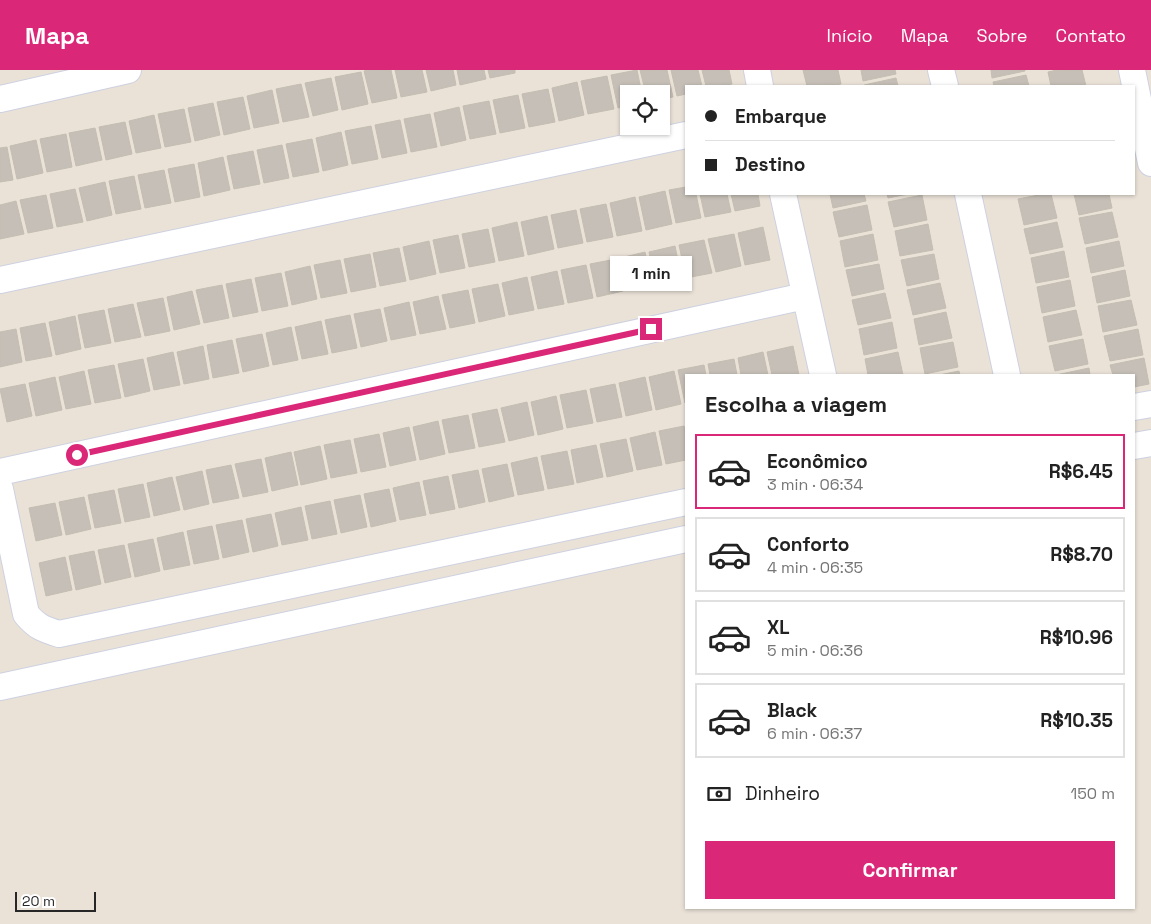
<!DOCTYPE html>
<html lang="pt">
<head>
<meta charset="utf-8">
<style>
  body { margin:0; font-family:"Space Grotesk",sans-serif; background:#f6f6f6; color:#222; height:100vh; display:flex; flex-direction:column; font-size:19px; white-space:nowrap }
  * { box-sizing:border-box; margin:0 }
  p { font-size:16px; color:#767676 }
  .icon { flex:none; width:28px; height:28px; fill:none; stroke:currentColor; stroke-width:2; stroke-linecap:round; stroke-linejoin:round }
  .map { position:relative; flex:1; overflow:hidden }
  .sheet { position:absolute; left:685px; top:304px; width:450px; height:535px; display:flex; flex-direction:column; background:#fff; border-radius:0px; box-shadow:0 1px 4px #0004 }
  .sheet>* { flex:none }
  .hud { position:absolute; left:685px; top:15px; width:450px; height:110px; border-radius:0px; box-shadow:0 1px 4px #0004; display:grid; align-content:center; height:110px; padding:0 20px; background:#fff }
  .controls { position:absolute; left:620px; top:15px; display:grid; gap:10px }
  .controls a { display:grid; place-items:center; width:50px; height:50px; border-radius:0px; background:#fff; box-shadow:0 1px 4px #0004; font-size:25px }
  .scale { position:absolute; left:15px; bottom:12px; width:81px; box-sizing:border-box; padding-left:5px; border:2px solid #272727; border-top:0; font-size:14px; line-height:18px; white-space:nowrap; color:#272727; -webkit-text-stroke:4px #fff; paint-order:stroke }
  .end { position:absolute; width:22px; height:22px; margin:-11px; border:6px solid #db2777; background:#fff; box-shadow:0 0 0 2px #fff }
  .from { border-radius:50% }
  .bubble { position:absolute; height:35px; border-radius:0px; background:#fff; box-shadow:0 1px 4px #0004; font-size:16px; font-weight:700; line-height:35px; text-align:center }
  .hud b { display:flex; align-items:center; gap:18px; height:48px; font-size:19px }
  .hud b+b { border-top:1px solid #e0e0e0 }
  .hud i { width:12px; height:12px; background:#222 }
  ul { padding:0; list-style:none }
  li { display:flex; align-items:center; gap:15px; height:75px; margin:0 10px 8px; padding:0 10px; border:2px solid #e0e0e0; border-radius:0px }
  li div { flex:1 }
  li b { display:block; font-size:19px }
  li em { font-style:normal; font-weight:700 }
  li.active { border-color:#db2777 }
  li>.icon { width:45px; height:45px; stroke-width:1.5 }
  h2 { padding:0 20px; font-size:22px; line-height:60px }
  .pay { display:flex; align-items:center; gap:12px; height:55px; padding:0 20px; font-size:19px }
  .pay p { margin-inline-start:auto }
  .action { display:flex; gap:10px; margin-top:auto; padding:10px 20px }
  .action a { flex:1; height:58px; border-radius:0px; background:#db2777; color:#fff; font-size:20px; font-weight:700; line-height:58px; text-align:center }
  header { display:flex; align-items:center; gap:30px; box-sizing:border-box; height:70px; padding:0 25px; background:#db2777; color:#fff }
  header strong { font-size:24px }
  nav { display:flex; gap:28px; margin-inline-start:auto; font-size:18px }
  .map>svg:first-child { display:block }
</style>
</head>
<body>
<header>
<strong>Mapa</strong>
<nav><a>Início</a><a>Mapa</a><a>Sobre</a><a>Contato</a></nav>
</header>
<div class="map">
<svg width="1151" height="854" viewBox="0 0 1151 854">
  <rect width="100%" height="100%" fill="#eae2d7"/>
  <!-- building -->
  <path fill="#c5bfb7" stroke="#c4beb2" d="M368 0H391L397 28 372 33 364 1Z
    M395 0H422L427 22 401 27Z
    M426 0H453L456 15 431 21Z
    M457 0H484L486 9 460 15Z
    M488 0H515V3L490 8Z
    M637 0 642 24H629V36L618 38 611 5Z
    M640 0H667L673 27 661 29V24H646Z
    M671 0H698L702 16H686V24L677 26Z
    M702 0H729L732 14 722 16H706Z
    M803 0H838L841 14 828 16H807Z
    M861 0H895L896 4 863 11Z
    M991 0H1025V1L992 8Z
    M1057 0H1082L1086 16H1051L1048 2Z
    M361 2 368 34 342 40 335 7Z
    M1026 5 1029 16H994L993 12Z
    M607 6 614 39 588 44 581 11Z
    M331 8 338 40 313 46 305 13Z
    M896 8 898 16H864V15Z
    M577 12 584 45 559 51 552 18Z
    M301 14 309 47 283 52 276 19Z
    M548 19 555 52 529 57 522 24Z
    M272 20 279 53 254 58 247 26Z
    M518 25 525 58 500 63 493 30Z
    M243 27 250 59 224 65 217 32Z
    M489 31 496 64 470 69 463 36Z
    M213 33 220 65 195 71 188 38Z
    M459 37 466 70 441 76 434 43Z
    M184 39 191 72 165 77 158 44Z
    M430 44 437 77 411 82 404 49Z
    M154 45 161 78 136 83 129 51Z
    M400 50 407 83 382 88 375 55Z
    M125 52 132 84 106 90 99 57Z
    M371 56 378 89 352 94 345 61Z
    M95 58 102 90 76 96 69 63Z
    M341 62 348 95 323 101 316 68Z
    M66 64 72 97 47 102 40 69Z
    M312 69 319 102 293 107 286 74Z
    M36 70 43 103 17 109 10 76Z
    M282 75 289 108 264 113 257 80Z
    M7 77 13 110 0 112V78Z
    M253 81 260 114 234 119 227 86Z
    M223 87 230 120 204 126 198 93Z
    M194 94 200 127 175 132 168 99Z
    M164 100 171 133 145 138 138 105Z
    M134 106 141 139 116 144 109 111Z
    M105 112 112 145 87 151 79 118Z
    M686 117V124H696L701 148 676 153 669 120Z
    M75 119 83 152 57 157 50 124Z
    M665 121 672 154 646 160 639 127Z
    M700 124H727L731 142 705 147Z
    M731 124H758L760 136 735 141Z
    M830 124H864L866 131 833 138Z
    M887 124H908L888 128Z
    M1044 124H1051L1057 148 1024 155 1018 129Z
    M1074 124H1109L1112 138 1079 145Z
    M46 125 53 158 28 163 20 130Z
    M922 125 927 150 894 157 888 132Z
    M635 127 642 161 617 166 610 133Z
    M16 131 24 164 0 169V135Z
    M606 134 613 167 587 172 580 139Z
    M867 135 872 160 839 167 833 142Z
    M576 140 583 173 558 178 551 145Z
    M1112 142 1118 167 1085 174 1079 148Z
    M547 146 554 179 528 185 521 152Z
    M517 152 524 186 499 191 492 158Z
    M1057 152 1063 177 1030 184 1024 159Z
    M928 154 933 180 900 186 895 161Z
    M763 157 770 190 745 195 738 163Z
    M488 159 495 192 469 197 462 164Z
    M734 164 741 196 716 202 708 169Z
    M873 164 878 190 845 197 840 171Z
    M458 165 465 198 440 203 433 170Z
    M704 170 712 203 686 208 679 175Z
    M429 171 436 204 410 210 403 177Z
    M1119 171 1124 196 1091 203 1086 178Z
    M675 176 682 209 656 214 649 182Z
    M399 178 406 211 380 216 373 183Z
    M1064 181 1069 207 1036 213 1031 188Z
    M645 182 652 215 627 220 620 188Z
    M370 184 376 217 351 222 344 189Z
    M934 184 939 209 907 216 901 190Z
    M616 189 623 221 597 227 590 194Z
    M340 190 347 223 321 228 314 195Z
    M879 194 884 219 852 226 846 200Z
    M586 195 593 228 568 233 561 200Z
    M310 196 317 229 292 235 285 202Z
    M1125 200 1130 226 1097 233 1092 207Z
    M557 201 564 234 538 239 531 207Z
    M281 203 288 236 262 241 255 208Z
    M527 207 534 240 509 245 502 213Z
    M251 209 258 242 233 247 226 214Z
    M1070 210 1075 236 1042 243 1037 217Z
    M940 213 946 238 913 245 907 220Z
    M498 214 505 246 479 252 472 219Z
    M222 215 229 248 204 253 196 220Z
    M468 220 475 253 450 258 442 225Z
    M192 221 200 254 174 260 167 227Z
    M885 223 891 248 858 255 852 230Z
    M438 226 446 259 420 264 413 232Z
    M163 228 170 261 145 266 137 233Z
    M1131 230 1137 255 1103 262 1098 236Z
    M409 232 416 265 391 270 384 238Z
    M133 234 141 267 115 272 108 239Z
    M380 239 387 271 361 277 354 244Z
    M104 240 111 273 85 278 78 245Z
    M1076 240 1082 265 1048 272 1043 247Z
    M946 242 952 268 919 275 914 249Z
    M350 245 357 278 332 283 325 250Z
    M75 246 81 279 56 285 49 252Z
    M321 251 328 284 302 289 295 257Z
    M892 252 897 278 864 285 859 259Z
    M45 253 52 286 26 291 20 258Z
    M291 257 298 290 273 295 266 263Z
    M16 259 22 292 0 297V262Z
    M1138 259 1143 285 1110 291 1104 266Z
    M262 264 269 296 243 302 236 269Z
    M1083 269 1088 294 1055 301 1049 276Z
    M232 270 239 303 213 308 207 275Z
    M953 272 958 297 925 304 920 278Z
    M203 276 209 309 184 314 177 282Z
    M793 276 799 305H772L767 282Z
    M173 282 180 315 154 320 147 288Z
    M763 282 768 305H741L738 288Z
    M898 282 903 305H868L865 289Z
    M1144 288 1149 314 1134 317V305H1113L1110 295Z
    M143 289 150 321 125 327 118 294Z
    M734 289 737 305H710L708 294Z
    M114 295 121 328 95 333 88 300Z
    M704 295 706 305H686L685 333 678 300Z
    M1089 298 1090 305H1056Z
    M84 301 91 334 66 339 59 307Z
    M674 301 681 334 656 340 649 307Z
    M959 301 960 305H939Z
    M55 307 62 340 36 346 29 313Z
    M645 307 652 340 626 346 619 313Z
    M25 314 32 346 7 352 0 319Z
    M615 314 622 347 597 352 590 319Z
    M586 320 593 353 567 358 560 325Z
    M556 326 563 359 538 365 531 332Z
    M527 332 534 365 509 371 501 338Z
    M497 339 505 372 479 377 472 344Z
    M468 345 475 378 449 383 442 350Z
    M438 351 445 384 420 390 413 357Z
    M684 356 686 364V390L666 394 659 361Z
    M409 357 416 390 390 396 383 363Z
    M655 362 662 395 637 400 630 368Z
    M379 364 386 397 361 402 354 369Z
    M626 369 633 401 607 407 600 374Z
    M350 370 357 403 331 408 324 375Z
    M596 375 603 407 577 413 571 380Z
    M320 376 327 409 301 415 294 382Z
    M567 381 574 414 548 419 541 386Z
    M291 382 298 415 272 421 265 388Z
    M537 387 544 420 518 425 511 393Z
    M261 389 268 422 243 427 235 394Z
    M507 394 514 426 489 432 482 399Z
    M231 395 239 428 213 433 206 400Z
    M478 400 485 432 459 438 452 405Z
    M202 401 209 434 184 440 176 407Z
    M448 406 455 439 430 444 423 411Z
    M172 407 180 440 154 446 147 413Z
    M419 412 426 445 400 450 393 418Z
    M143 414 150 447 125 452 118 419Z
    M389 419 396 451 371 457 364 424Z
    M114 420 121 453 95 458 88 425Z
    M360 425 367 457 341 463 334 430Z
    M84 427 91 459 66 465 59 432Z
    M330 431 337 464 312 469 305 436Z
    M55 433 62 465 36 471 29 438Z
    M301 437 308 470 282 475 275 443Z
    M271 444 278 476 253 482 246 449Z
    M242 450 249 482 223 488 216 455Z
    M212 456 219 489 194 494 187 461Z
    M183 462 190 495 164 500 157 468Z
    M153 469 160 501 135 507 128 474Z
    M124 475 131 507 105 513 98 480Z
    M94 481 101 514 76 520 69 486Z
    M65 487 72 520 46 526 39 493Z"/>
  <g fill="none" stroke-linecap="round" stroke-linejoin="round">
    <defs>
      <path id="street" d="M757 0 760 16
        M941 0 945 16
        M1132 0 1151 93
        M0 29 128 0
        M783 124 823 305
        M968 124 1007 305
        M0 210 686 65
        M1134 337 1151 334
        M1134 376 1151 373
        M0 402 805 226
        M0 419 26 544C37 557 43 559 59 564L686 432
        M0 617 686 469"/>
    </defs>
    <!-- street casing -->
    <use href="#street" stroke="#cdd1e0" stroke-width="28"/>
    <!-- street -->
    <use href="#street" stroke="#fff" stroke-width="26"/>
  </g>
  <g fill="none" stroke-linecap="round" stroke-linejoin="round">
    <!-- route -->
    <path stroke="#db2777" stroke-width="6" d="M77 385 651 259"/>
  </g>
</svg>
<div class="controls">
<a><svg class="icon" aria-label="locate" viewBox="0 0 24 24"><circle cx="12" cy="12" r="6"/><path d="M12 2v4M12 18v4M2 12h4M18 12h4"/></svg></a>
</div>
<div class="scale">20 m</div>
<i class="end from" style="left:77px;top:385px"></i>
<i class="end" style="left:651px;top:259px"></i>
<div class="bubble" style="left:610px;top:186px;width:82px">1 min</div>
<div class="hud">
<b><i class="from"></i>Embarque</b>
<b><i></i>Destino</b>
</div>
<section class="sheet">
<h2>Escolha a viagem</h2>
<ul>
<li class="active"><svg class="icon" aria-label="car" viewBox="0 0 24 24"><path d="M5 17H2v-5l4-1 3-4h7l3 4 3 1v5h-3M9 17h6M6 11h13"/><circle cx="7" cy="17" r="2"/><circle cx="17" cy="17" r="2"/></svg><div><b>Econômico</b><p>3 min · 06:34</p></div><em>R$6.45</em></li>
<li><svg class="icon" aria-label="car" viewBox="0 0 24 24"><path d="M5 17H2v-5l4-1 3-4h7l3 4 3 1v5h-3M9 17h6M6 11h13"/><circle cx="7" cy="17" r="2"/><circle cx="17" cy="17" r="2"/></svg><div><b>Conforto</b><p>4 min · 06:35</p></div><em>R$8.70</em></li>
<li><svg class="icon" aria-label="car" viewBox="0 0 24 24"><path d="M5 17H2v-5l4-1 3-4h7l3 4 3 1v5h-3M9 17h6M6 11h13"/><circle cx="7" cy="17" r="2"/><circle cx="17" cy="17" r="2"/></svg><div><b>XL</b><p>5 min · 06:36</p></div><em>R$10.96</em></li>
<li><svg class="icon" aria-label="car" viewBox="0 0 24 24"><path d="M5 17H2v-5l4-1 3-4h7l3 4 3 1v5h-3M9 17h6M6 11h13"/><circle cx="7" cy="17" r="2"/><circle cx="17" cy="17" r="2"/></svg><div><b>Black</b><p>6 min · 06:37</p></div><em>R$10.35</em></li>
</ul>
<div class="pay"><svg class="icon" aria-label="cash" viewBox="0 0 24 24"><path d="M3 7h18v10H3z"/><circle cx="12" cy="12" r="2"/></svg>Dinheiro<p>150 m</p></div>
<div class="action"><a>Confirmar</a></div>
</section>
</div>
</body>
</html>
